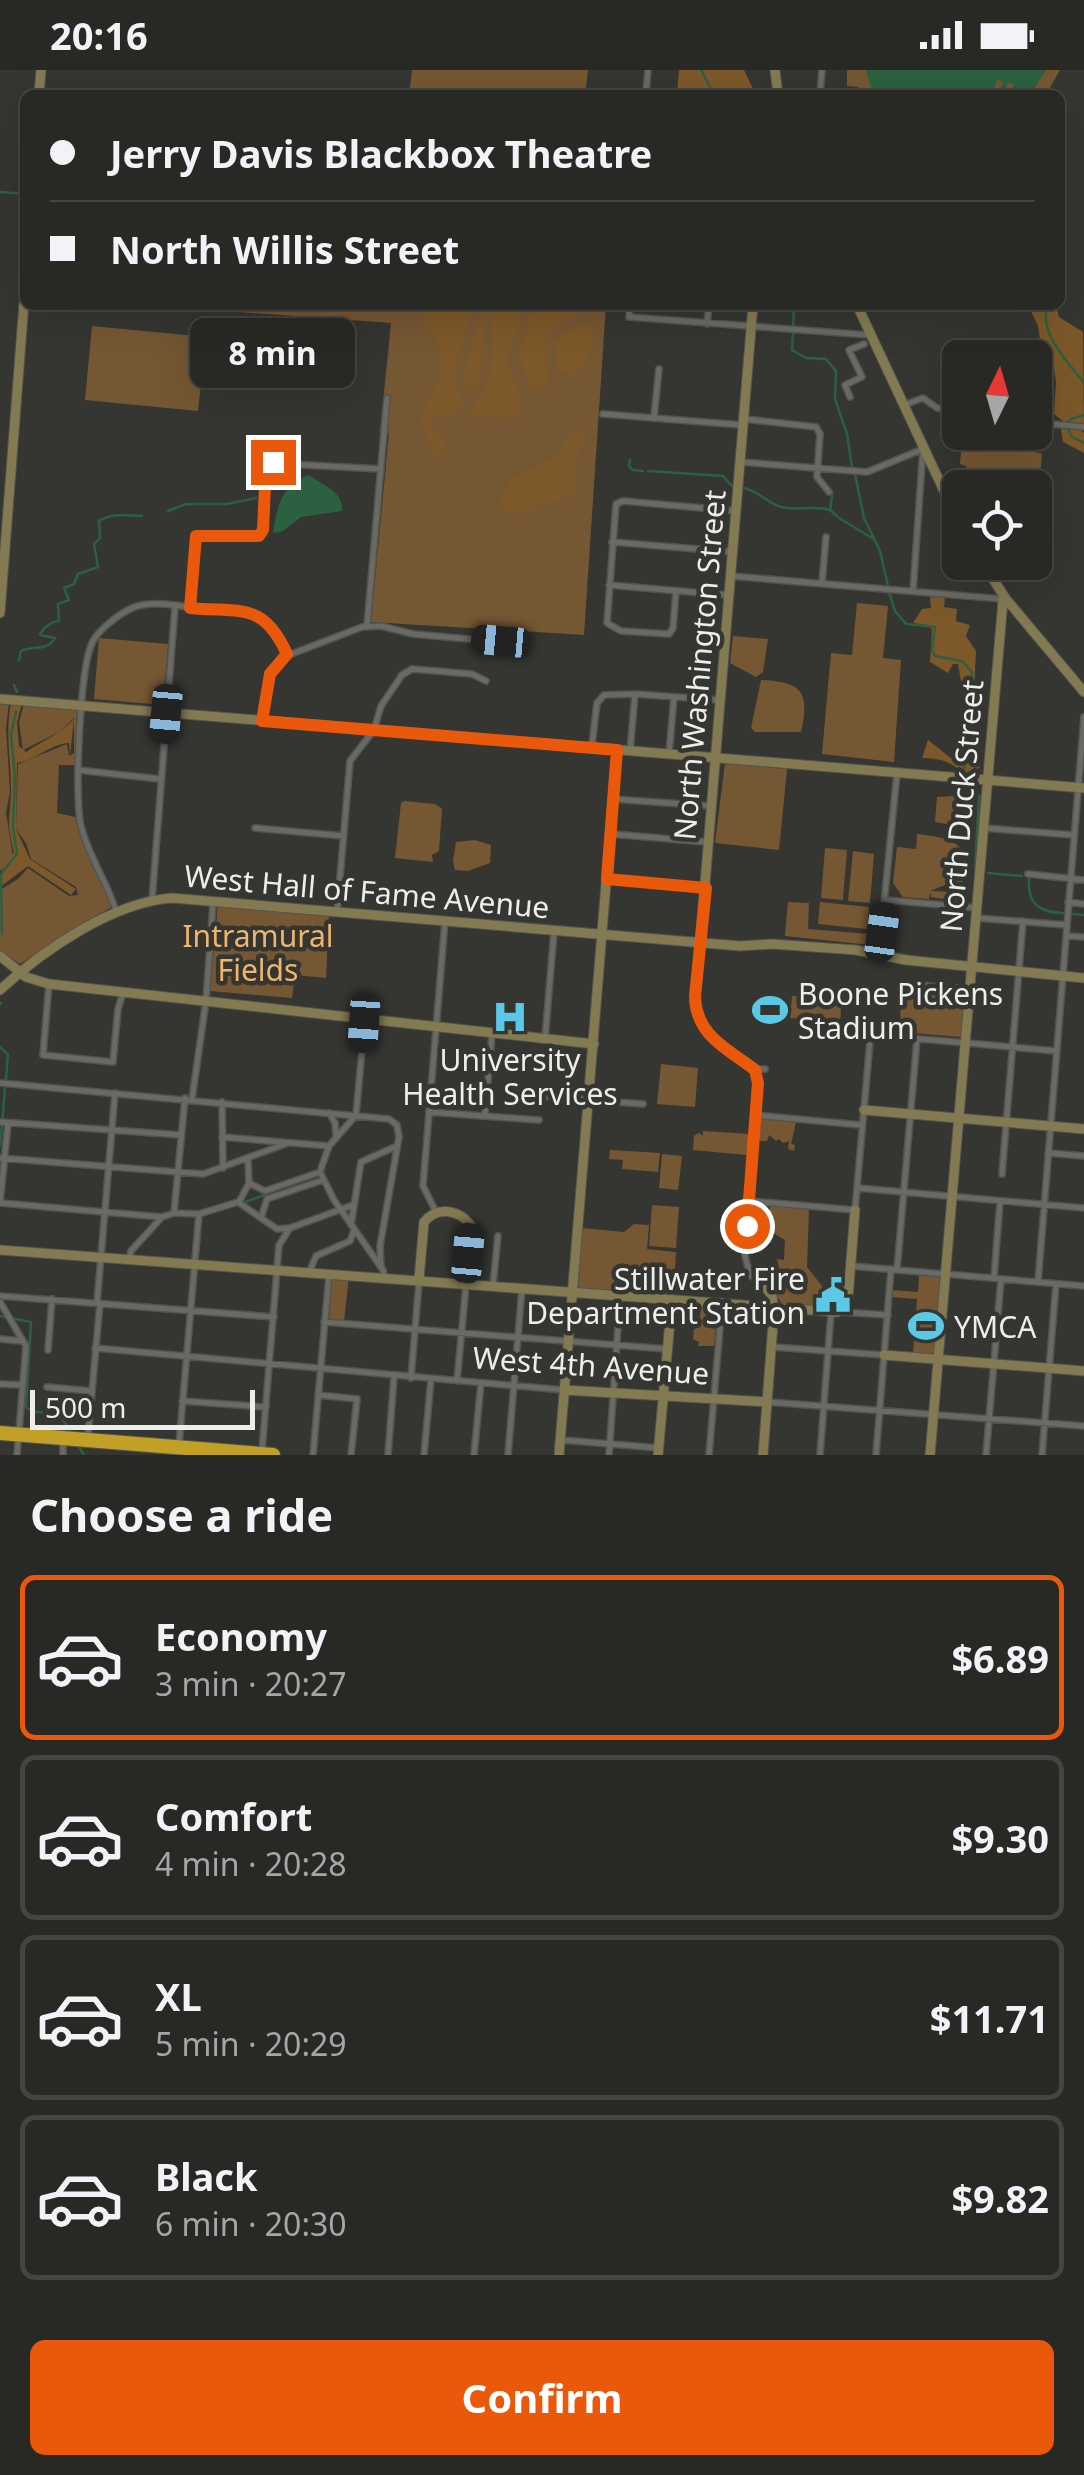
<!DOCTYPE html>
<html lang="en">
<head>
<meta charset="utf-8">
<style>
  body { margin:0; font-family:"Noto Sans",sans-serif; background:#343432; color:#f1f3f6; height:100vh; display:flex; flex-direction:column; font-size:38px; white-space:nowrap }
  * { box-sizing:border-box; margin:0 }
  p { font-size:32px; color:#a5a6a7 }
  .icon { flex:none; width:55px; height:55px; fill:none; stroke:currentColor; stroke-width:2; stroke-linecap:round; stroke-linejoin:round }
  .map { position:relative; height:1385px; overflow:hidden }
  .details { display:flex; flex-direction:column; background:#282825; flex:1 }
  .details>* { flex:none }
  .top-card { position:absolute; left:20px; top:20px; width:1045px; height:220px; border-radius:15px; box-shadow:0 10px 40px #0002,0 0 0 2px #444442; display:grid; align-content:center; height:220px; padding:0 30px; background:#282825 }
  .needle { width:65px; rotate:5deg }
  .buttons { position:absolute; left:942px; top:270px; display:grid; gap:20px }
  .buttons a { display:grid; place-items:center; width:110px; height:110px; border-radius:15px; background:#282825; box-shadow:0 10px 40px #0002,0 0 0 2px #444442; font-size:50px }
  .scale { position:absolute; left:30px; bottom:25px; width:225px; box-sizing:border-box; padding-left:10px; border:5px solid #edeeeb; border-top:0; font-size:28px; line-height:35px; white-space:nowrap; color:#edeeeb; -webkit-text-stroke:8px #353631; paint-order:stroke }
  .end { position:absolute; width:45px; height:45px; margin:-22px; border:12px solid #ea580c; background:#fff; box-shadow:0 0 0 5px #fff }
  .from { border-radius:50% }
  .bubble { position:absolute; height:70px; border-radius:15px; background:#282825; box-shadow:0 10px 40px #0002,0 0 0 2px #444442; font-size:32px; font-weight:700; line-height:70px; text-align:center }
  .car { position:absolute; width:30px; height:60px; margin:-30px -15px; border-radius:12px; box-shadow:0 0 8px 2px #0007; background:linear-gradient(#222 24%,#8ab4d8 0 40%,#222 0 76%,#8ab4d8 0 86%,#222 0) }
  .top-card b { display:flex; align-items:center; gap:35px; height:95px; font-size:38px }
  .top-card b+b { border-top:2px solid #444442 }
  .top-card i { width:25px; height:25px; background:#f1f3f6 }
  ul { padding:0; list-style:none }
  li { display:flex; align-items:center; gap:30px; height:165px; margin:0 20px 15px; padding:0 10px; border:5px solid #444442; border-radius:15px }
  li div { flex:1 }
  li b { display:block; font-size:38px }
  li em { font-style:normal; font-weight:700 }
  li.on { border-color:#ea580c }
  li>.icon { width:90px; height:90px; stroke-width:1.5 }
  h2 { padding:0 30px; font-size:45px; line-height:120px }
  .cta { display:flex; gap:20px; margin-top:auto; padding:20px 30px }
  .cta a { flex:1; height:115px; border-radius:15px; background:#ea580c; color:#fff; font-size:40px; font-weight:700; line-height:115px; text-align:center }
  .status { display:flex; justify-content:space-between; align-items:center; height:70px; padding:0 50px; background:#282825; direction:ltr }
  .status svg { height:28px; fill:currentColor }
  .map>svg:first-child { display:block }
</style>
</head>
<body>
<div class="status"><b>20:16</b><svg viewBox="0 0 49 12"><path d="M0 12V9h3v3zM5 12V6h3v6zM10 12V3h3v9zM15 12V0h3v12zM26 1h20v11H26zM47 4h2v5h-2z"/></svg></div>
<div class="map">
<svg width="1084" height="1385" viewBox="0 0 1084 1385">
  <rect width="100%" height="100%" fill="#353631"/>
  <!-- green -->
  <path fill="#765733" d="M412 0H588L585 25H409Z
    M847 0H1060L1046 25H860L858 17 847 16Z
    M212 235H606L584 565 371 552 389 363 380 362 391 253 212 240Z
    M92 256 206 267 198 341 85 330Z
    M962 363H1032V366L1042 367 1041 380 1035 382 1042 384 1040 406H1030L1029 417H971L966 396 960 394 961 382 967 381 971 371 961 369Z
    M857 533 888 536 883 588 901 590 894 692 822 684 831 583 852 585Z
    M733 566 768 569 763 602 756 607 730 593Z
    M99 568 168 574 163 635 94 629Z
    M761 610C802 612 810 621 801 662H755L751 658Z
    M0 633H9L6 658 10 722 6 743 12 780V787L0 801Z
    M24 634 80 639 75 695H59L57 743 75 747 113 836 20 894 0 881V820L18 809 28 798 69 826 78 825 76 817 31 789 26 773 16 759 18 694 67 674 69 686 74 683V648L61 661 23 680 19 652Z
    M725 693 787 699 779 780 715 773Z
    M953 726 966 740 963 757 935 752 937 727Z
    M404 731 435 734 442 739 439 781 432 785 433 792 395 788 401 733Z
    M917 764C960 769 971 774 961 819L945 815 930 821 957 822V831L931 827 930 822 929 829 903 827 893 813 897 777 916 779Z
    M475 770 491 775 490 793 468 801 455 800 453 791 456 772Z
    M825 778 847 780 843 830 821 828Z
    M853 781 874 784 870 833 848 831Z
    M788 832 809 833 808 859 870 864 874 861 882 862 880 876 785 866Z
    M820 832 869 837 867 859 818 854Z
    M218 834 329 844 326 908 295 905 292 928 210 921Z
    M901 910 965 915 961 967 900 962Z
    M792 926 842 929 840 951 790 948Z
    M661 994 698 998 695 1037 657 1034Z
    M761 1049 796 1052 791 1074 795 1075 794 1081 788 1079 789 1071 783 1073 779 1069 776 1071 769 1065 767 1071H759Z
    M703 1061 750 1064 749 1082 746 1085 693 1080 694 1066 699 1063 703 1066Z
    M610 1080 660 1083 658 1102 622 1099 623 1090 609 1089Z
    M662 1084 682 1086 678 1120 659 1118Z
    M652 1135 679 1137 676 1178 649 1176Z
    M770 1136 809 1139 807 1197 822 1216V1236L782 1233 767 1215 774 1198H779L777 1189 784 1190 785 1170 768 1160Z
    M634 1154 649 1155 647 1179 676 1182 674 1219 670 1224 580 1218 577 1214 582 1158 624 1162Z
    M331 1205 349 1206 344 1251 327 1248Z
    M919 1205 940 1206 941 1210 934 1285 913 1284 917 1229 890 1227 891 1220 918 1222Z
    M701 1234 718 1236 714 1276H698L699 1272 693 1269 694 1259 699 1256Z"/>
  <!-- forest -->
  <path fill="#7d582a" d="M679 0H744L756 25H677Z
    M420 235H470C472 268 439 301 465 331L453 346 430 345 432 355 446 368 444 378 434 387 420 346C426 332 437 319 441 303 446 279 424 258 420 235Z
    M480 235H484V240L481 311 477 319 472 320 466 315C462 287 481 263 480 235Z
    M492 235H524L507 291 522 329 521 342 513 349 464 346C500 311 491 282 492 235Z
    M535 235H600L591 241 579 239 546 265 547 315 530 320 518 281Z
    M1028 235H1056L1059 247 1083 262 1084 354H1075L1084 363V383L1063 372 1061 360 1065 353 1054 344 1056 312 1053 292 1041 277 1038 256Z
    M587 253C599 272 588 292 572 306L567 301H556L555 276 558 267Z
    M585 359 584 371 574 393 576 421 554 433 544 432 532 441H504L498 434 510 409 562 383 563 373 574 363Z
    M930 526 945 527 944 537 957 539 956 551 970 555 966 566 976 581 974 621 982 626 983 632 975 645 980 654 974 661 979 666V675L973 680 980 697 970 705H961C956 691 936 688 922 688L928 670 956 692 961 688V657L970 621 962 617 958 594H953L948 603 930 592 932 559 927 555 913 553 922 539 931 538Z
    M11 633H22L17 652 19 676 26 682C43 670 60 665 74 649L70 685 69 673C48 675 36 690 17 693L16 759 30 789 76 819 71 825 28 796 0 817 2 799 14 782C6 752 10 749 11 720 11 691 5 662 11 633Z"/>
  <!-- water -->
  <path fill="#2b6141" d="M866 0H1046L1030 25H1011L1014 14 997 10 992 25H877L870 14Z
    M309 405C323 416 343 420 342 441L301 447 283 461 273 463C277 436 282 415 309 405Z"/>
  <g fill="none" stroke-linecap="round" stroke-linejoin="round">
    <!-- stream -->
    <path stroke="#2b6141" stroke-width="2.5" d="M701 0 714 25
      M0 122 25 124
      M1048 235C1037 262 1068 292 1084 313
      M793 258 794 235
      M793 263 792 280 806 288 826 289 836 301 835 329 847 364 852 397
      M1084 345 1071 349 1066 354 1072 367 1084 373
      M630 390 629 396 633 400 643 401
      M648 401 723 406 732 416
      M855 404 864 448 880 481 888 516
      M744 418C759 421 767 433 781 437 798 441 813 435 830 440
      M832 425 830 440 837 446
      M168 441 186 434H227L256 428
      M839 448 872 468
      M889 522 895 541 906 554 935 557 932 580 935 586 962 591 972 602 964 705
      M19 590 21 581C33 575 47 582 55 568L40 565C42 558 53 551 59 551L58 534 69 530 64 518 74 514 78 504 98 497 94 474 100 468 99 451C113 442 127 446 142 446
      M14 615 17 622
      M968 711 979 726 975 799
      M988 803 1022 806
      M1029 809C1026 848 1059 842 1084 845
      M2 864 1 804 17 784 13 757 15 708 11 664 16 642
      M0 934 1 933
      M0 977 8 985 0 1076
      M240 1134 267 1124
      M0 1246 31 1252 26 1337 32 1341 59 1345 72 1362
      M79 1377 84 1385"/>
    <!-- canal -->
    <path stroke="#2b6141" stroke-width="5" d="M1002 25 1005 12"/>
    <defs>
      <path id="street" d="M646 22 648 0
        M820 25 822 0
        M630 235 629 247 869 265
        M707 254 709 235
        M850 327 845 315 862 307 849 280 864 274
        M904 335 923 328 937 338 960 341
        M603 344 742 355
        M654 347 659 299
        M1035 348 1052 354 1084 357
        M745 349 816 357 820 364 817 407 829 422
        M741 392 867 402 923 379 913 521
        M612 472 734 482
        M731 506 1002 529
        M822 513 826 467
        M609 515 727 525
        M676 521 673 558 669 564 621 561 607 553 616 434 623 431 736 441
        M190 538 196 466H259C270 447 260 416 267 393L381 399
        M367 556 387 328
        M262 651 270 603 281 588 362 557 381 556 413 564 512 573
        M592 675 597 633 604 625 635 624 719 630
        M630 681 635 624
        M669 684 674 627
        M78 700 159 709
        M613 729 710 736
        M255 758 344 766
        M984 758 1074 765
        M611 764 707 772
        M1028 804 1084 810
        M607 809 703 818
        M152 830 175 537
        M886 830 978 838
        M1068 832 1084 834
        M116 841C107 812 88 785 81 756 74 727 80 599 92 573 98 560 119 544 132 538 153 529 186 537 208 540 253 544 267 540 287 583
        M337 842 350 691 374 660 381 636 402 605 412 599 472 604 486 611
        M977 848 1067 855
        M1067 866 1084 867
        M879 884 897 703
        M49 914 43 985 113 992 118 939 123 923
        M545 969 554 862
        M765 999H755L758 1013 745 1186 750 1205 767 1219
        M0 1013 389 1049 397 1055 399 1067 380 1176 381 1197
        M541 1026 643 1034
        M192 1029 206 931 213 834
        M222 1032 223 1098
        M429 1042 539 1050
        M329 1043 335 1053 336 1066
        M356 1045 329 1076 320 1102 334 1130 383 1200 384 1206
        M356 1045 365 948
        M755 1045 861 1055
        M485 1046 492 964
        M0 1052 181 1065
        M222 1067 329 1076
        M1048 1083 1084 1086
        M0 1088 203 1104 288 1073
        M248 1089 249 1113
        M1002 1104 1023 851
        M249 1113 265 1121 320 1102
        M858 1118 1084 1138
        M267 1129 323 1110
        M749 1131 855 1140 870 971 875 965 1057 981
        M239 1132 249 1113
        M0 1133 162 1147 174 1143 199 1144 238 1132 277 1159 290 1158
        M0 1133 8 1053
        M436 1142 423 1116 445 851
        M174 1143 185 1028
        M261 1148 267 1129
        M351 1155 361 1092 397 1076
        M129 1190 131 1181 162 1147
        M851 1196 1084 1216
        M310 1200 316 1186 350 1171 354 1161
        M897 1200 917 969
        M994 1208 1000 1131
        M1038 1212 1084 647
        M493 1215 498 1166
        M0 1226 274 1247
        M0 1232 26 1276 17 1385
        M97 1233 115 1023
        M840 1242 888 1245
        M324 1252 667 1279
        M0 1269 21 1271
        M773 1277 884 1285
        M95 1278 564 1320
        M48 1280 52 1229
        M411 1308 419 1212
        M457 1311 466 1215
        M0 1314 22 1315
        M47 1317 92 1321
        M318 1325 357 1329 351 1385
        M182 1331 266 1337
        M768 1332 1084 1356
        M88 1366 100 1233
        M562 1370 659 1378
        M179 1375 199 1144
        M262 1381 279 1175 290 1158 353 1135
        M63 1385V1368
        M313 1385 329 1205
        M388 1385 394 1307
        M424 1385 431 1309
        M474 1385 481 1313
        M508 1385 522 1219
        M609 1385 620 1228
        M709 1385 722 1234
        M820 1385 831 1243
        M876 1385 891 1199
        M986 1385 1001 1209
        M1042 1385 1056 1214"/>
      <path id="secondary" d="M775 0 778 25
        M39 25 41 0
        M753 235 695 934C700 968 730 980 755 999
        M857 235 960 455
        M982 492 1006 529 1084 622
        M0 543 25 220
        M0 629 1084 718
        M0 886 26 907 49 914 594 974
        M0 920C43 880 113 832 172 828L740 876 772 874 856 880 906 890 1084 908
        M864 1040 1084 1059
        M0 1180 837 1242 844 1238 848 1228 855 1140
        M419 1209 424 1152C437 1136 459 1139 471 1156L466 1212
        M884 1285 1084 1301
        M564 1320 767 1332
        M559 1385 617 680
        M658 1385 672 1229
        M763 1385 774 1241 772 1226 767 1219
        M930 1385 1003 530"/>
      <path id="highway" d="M0 1363 273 1385"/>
    </defs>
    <!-- street casing -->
    <use href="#street" stroke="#535350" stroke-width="8"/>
    <!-- secondary casing -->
    <use href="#secondary" stroke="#535350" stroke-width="11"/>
    <!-- highway casing -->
    <use href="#highway" stroke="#535350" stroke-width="16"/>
    <!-- street -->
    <use href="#street" stroke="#6a6a65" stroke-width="5"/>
    <!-- secondary -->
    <use href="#secondary" stroke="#847a52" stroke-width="9"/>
    <!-- highway -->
    <use href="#highway" stroke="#c29f27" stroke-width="14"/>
  </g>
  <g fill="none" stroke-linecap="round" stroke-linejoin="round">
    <!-- route -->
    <path stroke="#ea580c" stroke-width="12" d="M273 392 266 395 263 460 259 466H196L190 538C241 543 263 531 287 584L270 604 262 651 617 680 607 809 706 818 695 926C696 966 727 978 755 1000L758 1013 747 1156"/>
  </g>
  <!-- icons -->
  <defs>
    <symbol id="stadium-bare" viewBox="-9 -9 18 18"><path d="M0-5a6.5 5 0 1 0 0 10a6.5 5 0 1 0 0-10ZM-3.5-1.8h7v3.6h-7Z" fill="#5ac8e6" stroke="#353631" stroke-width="2.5" paint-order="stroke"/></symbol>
    <symbol id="hospital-bare" viewBox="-9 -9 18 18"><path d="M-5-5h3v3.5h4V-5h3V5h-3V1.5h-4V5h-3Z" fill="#5ac8e6" stroke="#353631" stroke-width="2.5" paint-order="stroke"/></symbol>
    <symbol id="civic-bare" viewBox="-9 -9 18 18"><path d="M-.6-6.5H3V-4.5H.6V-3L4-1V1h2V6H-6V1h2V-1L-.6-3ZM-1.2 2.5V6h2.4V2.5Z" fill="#5ac8e6" stroke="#353631" stroke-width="2.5" paint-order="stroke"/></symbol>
  </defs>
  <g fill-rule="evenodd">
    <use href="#stadium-bare" x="745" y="915" width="50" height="50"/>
    <use href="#hospital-bare" x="485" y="922" width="50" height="50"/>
    <use href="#civic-bare" x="808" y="1200" width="50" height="50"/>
    <use href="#stadium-bare" x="901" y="1231" width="50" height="50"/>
  </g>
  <g text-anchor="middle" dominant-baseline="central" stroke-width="9" stroke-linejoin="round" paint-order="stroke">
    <!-- street labels -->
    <g font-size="30" fill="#edeeeb" stroke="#353631">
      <text transform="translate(699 595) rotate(-85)">North Washington Street</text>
      <text transform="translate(961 736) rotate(-85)">North Duck Street</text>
      <text transform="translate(367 821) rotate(5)">West Hall of Fame Avenue</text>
      <text transform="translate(591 1295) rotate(4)">West 4th Avenue</text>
    </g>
    <!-- park labels -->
    <g font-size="30" fill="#efb570" stroke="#353631">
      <text x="258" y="865">Intramural<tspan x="258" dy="34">Fields</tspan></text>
    </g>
    <!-- poi labels -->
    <g font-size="30" fill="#edeeeb" stroke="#353631" text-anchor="start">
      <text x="798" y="923">Boone Pickens<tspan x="798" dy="34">Stadium</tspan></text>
      <text x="510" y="989" text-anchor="middle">University<tspan x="510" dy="34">Health Services</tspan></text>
      <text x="805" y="1208" text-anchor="end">Stillwater Fire<tspan x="805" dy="34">Department Station</tspan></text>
      <text x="954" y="1256">YMCA</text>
    </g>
  </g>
</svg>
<div class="buttons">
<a><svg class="needle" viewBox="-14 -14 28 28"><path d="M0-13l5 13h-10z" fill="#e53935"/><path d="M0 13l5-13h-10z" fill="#a5a6a7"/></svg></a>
<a><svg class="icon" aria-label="locate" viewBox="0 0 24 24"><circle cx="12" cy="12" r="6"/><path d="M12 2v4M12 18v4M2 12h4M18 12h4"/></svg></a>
</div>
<div class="scale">500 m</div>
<i class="end from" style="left:747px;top:1156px"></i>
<i class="end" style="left:273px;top:392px"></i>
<div class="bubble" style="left:190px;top:248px;width:165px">8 min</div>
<i class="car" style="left:501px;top:571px;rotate:275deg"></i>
<i class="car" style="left:166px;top:644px;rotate:185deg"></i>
<i class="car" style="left:882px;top:862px;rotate:8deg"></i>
<i class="car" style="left:364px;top:953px;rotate:184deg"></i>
<i class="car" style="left:468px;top:1183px;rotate:5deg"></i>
<div class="top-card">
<b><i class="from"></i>Jerry Davis Blackbox Theatre</b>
<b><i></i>North Willis Street</b>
</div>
</div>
<section class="details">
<h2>Choose a ride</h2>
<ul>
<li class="on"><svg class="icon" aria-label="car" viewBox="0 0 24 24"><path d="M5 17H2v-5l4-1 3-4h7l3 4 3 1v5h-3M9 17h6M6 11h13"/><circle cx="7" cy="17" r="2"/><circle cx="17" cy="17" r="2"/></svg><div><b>Economy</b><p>3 min · 20:27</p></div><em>$6.89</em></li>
<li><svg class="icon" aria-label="car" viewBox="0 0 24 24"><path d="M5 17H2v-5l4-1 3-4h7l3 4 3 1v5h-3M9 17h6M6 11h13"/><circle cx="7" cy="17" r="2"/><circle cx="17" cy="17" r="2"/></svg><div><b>Comfort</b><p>4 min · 20:28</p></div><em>$9.30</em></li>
<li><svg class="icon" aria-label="car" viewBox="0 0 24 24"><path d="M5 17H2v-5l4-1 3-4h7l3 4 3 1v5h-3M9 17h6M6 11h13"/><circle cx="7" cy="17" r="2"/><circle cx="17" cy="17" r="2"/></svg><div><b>XL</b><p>5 min · 20:29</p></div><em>$11.71</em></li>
<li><svg class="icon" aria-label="car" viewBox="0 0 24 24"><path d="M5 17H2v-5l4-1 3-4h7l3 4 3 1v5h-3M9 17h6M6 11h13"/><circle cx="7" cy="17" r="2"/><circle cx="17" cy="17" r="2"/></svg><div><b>Black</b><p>6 min · 20:30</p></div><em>$9.82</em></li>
</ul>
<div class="cta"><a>Confirm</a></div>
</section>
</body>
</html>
